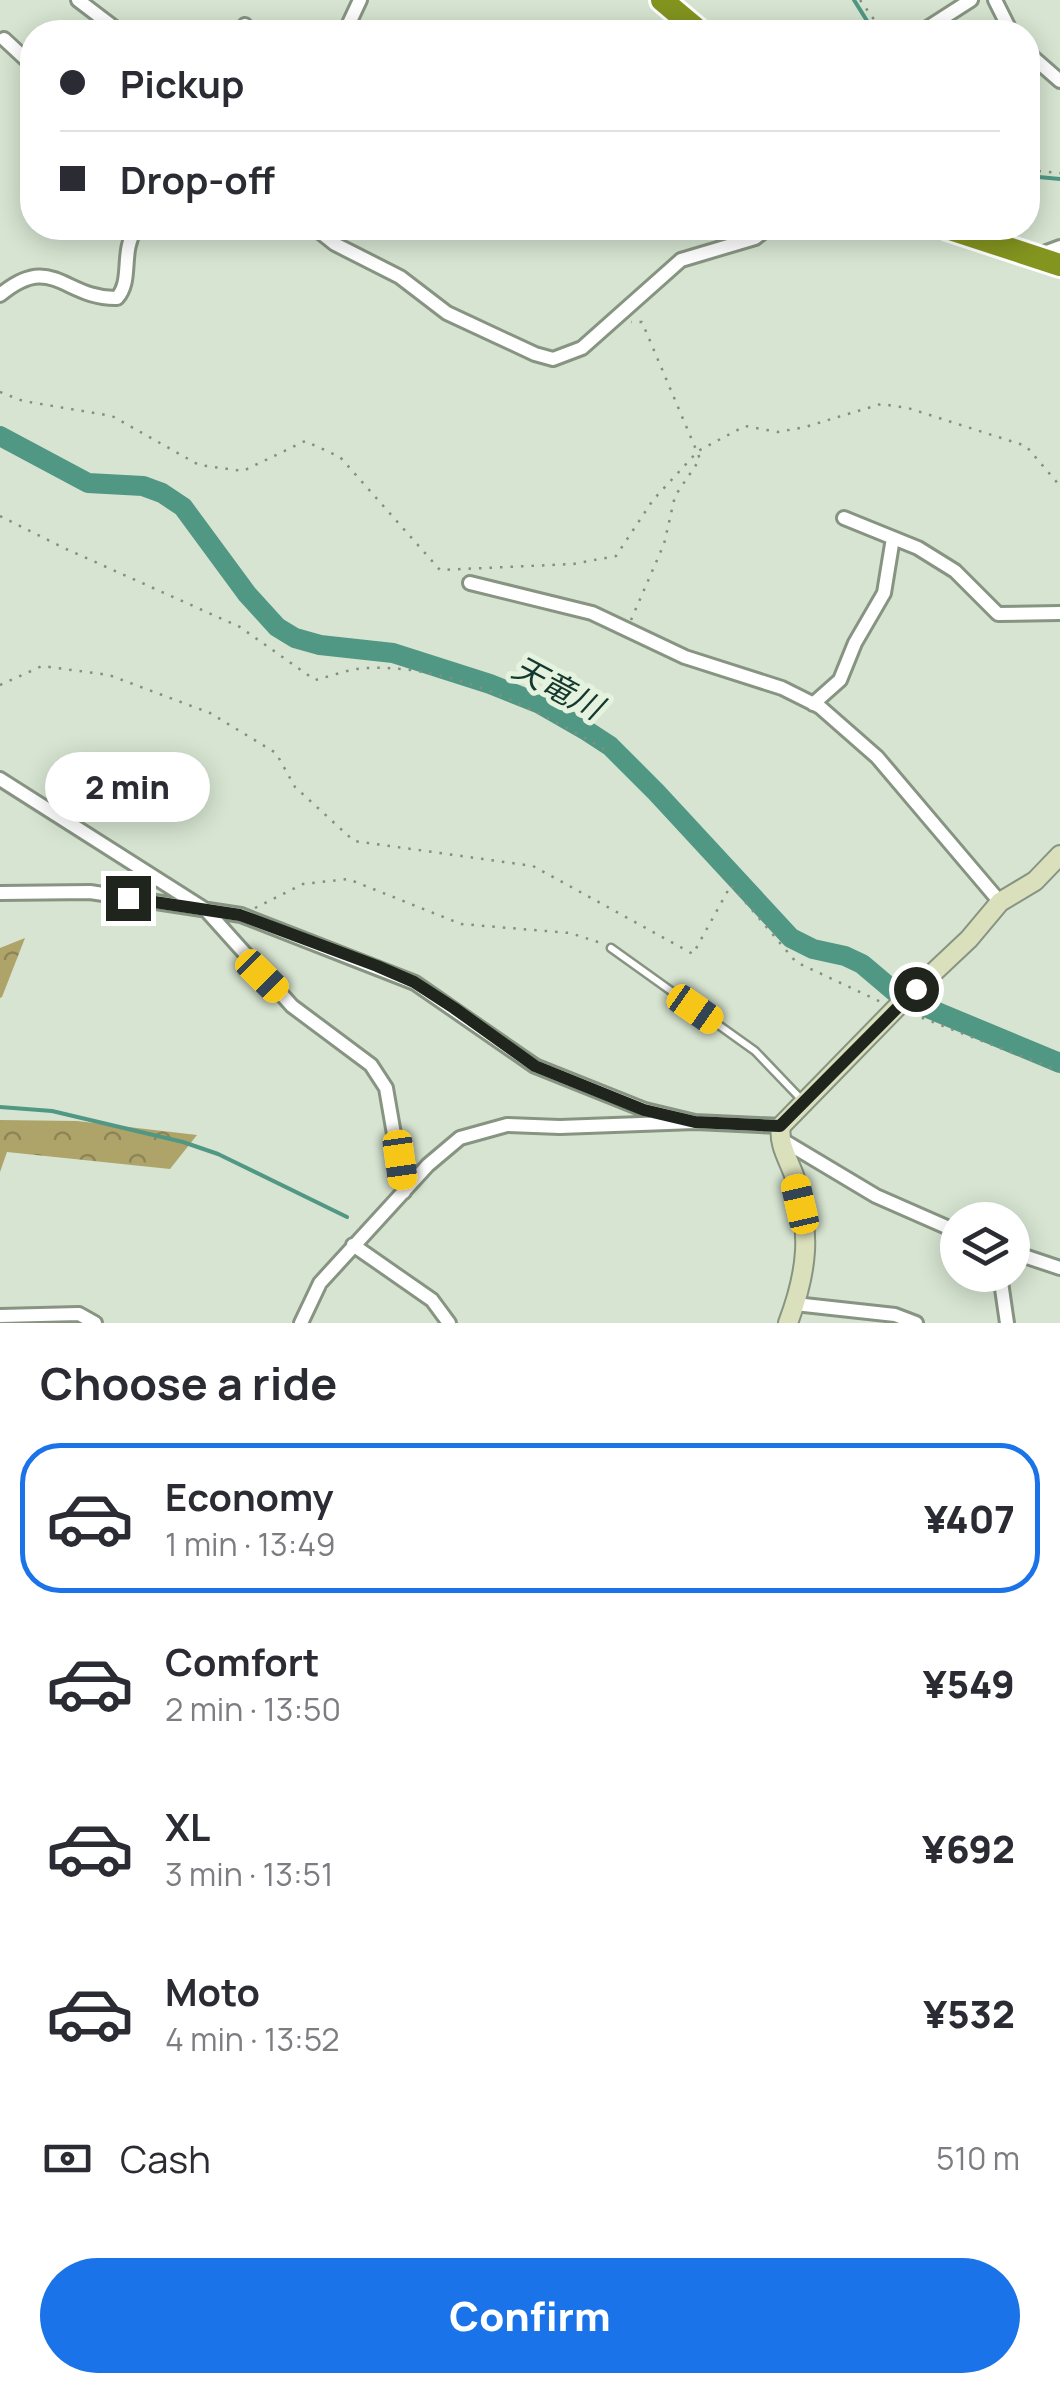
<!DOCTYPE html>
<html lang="en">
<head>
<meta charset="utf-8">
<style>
  body { margin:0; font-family:Manrope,"Noto Sans JP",sans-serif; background:#f7f7f7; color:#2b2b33; height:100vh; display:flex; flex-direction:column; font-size:38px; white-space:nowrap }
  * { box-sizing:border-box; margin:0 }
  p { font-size:32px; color:#7c7c81 }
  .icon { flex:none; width:55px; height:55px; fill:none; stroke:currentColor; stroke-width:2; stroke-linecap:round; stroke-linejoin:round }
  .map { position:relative; height:1323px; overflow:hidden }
  .drawer { display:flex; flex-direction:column; background:#fff; flex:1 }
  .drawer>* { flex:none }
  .guide { position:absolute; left:20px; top:20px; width:1020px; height:220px; border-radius:40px; box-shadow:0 5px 25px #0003; display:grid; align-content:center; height:220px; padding:0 40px; background:#fff }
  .tools { position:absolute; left:940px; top:1202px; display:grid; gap:20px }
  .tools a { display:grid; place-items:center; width:90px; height:90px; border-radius:50%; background:#fff; box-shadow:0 5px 25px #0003; font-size:50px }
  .end { position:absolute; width:45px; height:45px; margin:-22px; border:12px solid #1f241d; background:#fff; box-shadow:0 0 0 5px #fff }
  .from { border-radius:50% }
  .bubble { position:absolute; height:70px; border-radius:35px; background:#fff; box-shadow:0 5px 25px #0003; font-size:32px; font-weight:800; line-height:70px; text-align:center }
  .car { position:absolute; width:30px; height:60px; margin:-30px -15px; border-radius:12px; box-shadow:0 0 8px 2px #0007; background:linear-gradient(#f5c518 24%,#345 0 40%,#f5c518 0 76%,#345 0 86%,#f5c518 0) }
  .guide b { display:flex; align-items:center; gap:35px; height:95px; font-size:38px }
  .guide b+b { border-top:2px solid #e1e1e2 }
  .guide i { width:25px; height:25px; background:#2b2b33 }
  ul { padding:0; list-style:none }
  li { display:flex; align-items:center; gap:30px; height:150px; margin:0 20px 15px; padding:0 20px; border:5px solid transparent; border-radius:40px }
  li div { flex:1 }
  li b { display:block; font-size:38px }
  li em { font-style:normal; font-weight:800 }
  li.selected { border-color:#1a73e8 }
  li>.icon { width:90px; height:90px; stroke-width:1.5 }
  h2 { padding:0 40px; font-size:45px; line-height:120px }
  .pay { display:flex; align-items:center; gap:25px; height:110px; padding:0 40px; font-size:38px }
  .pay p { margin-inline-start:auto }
  .primary-button { display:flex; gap:20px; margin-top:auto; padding:20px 40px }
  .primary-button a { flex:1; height:115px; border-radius:60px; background:#1a73e8; color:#fff; font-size:40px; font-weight:800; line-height:115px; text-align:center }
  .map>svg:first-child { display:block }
</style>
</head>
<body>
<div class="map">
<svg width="1060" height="1323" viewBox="0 0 1060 1323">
  <defs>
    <pattern id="forest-crowns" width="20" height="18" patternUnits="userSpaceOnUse" patternTransform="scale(2.5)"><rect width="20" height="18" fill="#aea46a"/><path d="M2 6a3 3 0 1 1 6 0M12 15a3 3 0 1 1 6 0" fill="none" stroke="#8d8557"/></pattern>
  </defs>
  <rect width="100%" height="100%" fill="#d6e4d1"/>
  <!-- forest -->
  <path fill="url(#forest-crowns)" d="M25 938 2 997 0 998V948Z
    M0 1120 77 1121 197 1135 170 1169 7 1152 0 1172Z"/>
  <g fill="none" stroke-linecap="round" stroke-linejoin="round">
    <!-- stream -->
    <path stroke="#509784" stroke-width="4" d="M854 0 874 32
      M1028 176 1060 179
      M0 1107 52 1111 183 1142 218 1154 347 1217"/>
    <!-- river -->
    <path stroke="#509784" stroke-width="20" d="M0 436 88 483 143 486 162 493 183 507 247 594 277 627 295 638 320 645 393 653 490 684 540 704 587 731 610 746 656 792 791 938 813 949 845 956 862 964 901 997 1060 1063"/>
    <defs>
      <path id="lane" d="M611 948 755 1051 801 1099"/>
      <path id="street" d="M78 0 120 32
        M995 0 1011 32
        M240 32 245 25
        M345 32 360 0
        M921 32 971 0
        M4 39 32 65
        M1028 53 1060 81
        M315 228 335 244 400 277 447 313 535 354 553 359 582 348 681 260 755 238 768 228
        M1036 256 1060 247
        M0 295C52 251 64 299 117 298 133 280 120 253 136 228
        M844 518 918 548 955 571 998 614 1060 613
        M470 583 592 613 685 657 782 688 820 707 877 757 1000 902
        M813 704 840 680 855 643 884 593 893 538
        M0 779 206 910 292 1006 371 1065 386 1088 404 1192
        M0 893 90 892 241 915 415 983 535 1066 645 1110 695 1122
        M779 1138 876 1196 958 1232
        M353 1245 432 1300 449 1323
        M1012 1252 1060 1268
        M1000 1275 1007 1323
        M795 1304 895 1315 916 1323
        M0 1316 79 1314 95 1323
        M301 1323 320 1283 428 1165 460 1138 507 1125 560 1127 695 1122 781 1126"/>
      <path id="secondary" d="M788 1323C808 1270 811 1232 795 1178 789 1160 778 1145 781 1126L900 1004 969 939 1000 902 1035 881 1060 855"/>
      <path id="highway" d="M662 0 700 32
        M947 228 1060 265"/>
    </defs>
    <!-- lane casing -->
    <use href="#lane" stroke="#879482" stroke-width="11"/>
    <!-- street casing -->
    <use href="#street" stroke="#879482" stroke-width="18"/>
    <!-- secondary casing -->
    <use href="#secondary" stroke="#879482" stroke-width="22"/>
    <!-- highway casing -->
    <use href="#highway" stroke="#fff" stroke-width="28"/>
    <!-- path -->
    <path stroke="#848e81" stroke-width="2.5" stroke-dasharray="2.5 8" stroke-linecap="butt" d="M860 0 883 32
      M1028 170 1060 173
      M0 392 23 401 112 416 199 465 243 471 305 441 340 457 440 570 573 564 616 556 653 500 698 451 745 426 778 432 805 427 881 404 908 408 1026 446 1060 486
      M0 516 64 548 240 627 315 680C332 676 351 668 368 668 456 665 532 708 606 750
      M631 620 664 544 675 496 700 459 642 322H631
      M0 685 42 666 109 675 210 713 276 753 295 787 354 841 533 866 693 954 731 885 796 962 881 1002
      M255 908 303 884 348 879 461 924 570 933 601 943
      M912 1014 1060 1071"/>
    <!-- lane -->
    <use href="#lane" stroke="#fff" stroke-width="6"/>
    <!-- street -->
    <use href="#street" stroke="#fff" stroke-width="12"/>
    <!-- secondary -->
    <use href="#secondary" stroke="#dadfbc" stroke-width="18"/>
    <!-- highway -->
    <use href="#highway" stroke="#83941f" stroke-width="22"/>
  </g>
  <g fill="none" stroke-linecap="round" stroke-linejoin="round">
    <!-- route -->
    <path stroke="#1f241d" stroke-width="12" d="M128 898 240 915 377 966 414 982 454 1008 535 1066 644 1110 695 1122 780 1126 916 989"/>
  </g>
  <g text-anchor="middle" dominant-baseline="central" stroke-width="10" stroke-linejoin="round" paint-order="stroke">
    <!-- water labels -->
    <g font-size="32" font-style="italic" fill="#14372e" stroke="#e4f2de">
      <text transform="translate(558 687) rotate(28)">天竜川</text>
    </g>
  </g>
</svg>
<div class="tools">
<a><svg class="icon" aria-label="layers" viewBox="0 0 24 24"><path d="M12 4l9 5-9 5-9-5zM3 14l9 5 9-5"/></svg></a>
</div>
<i class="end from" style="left:916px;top:989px"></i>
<i class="end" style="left:128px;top:898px"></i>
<div class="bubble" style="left:45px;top:752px;width:165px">2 min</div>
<i class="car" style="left:262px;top:976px;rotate:135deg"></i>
<i class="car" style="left:695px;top:1009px;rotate:125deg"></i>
<i class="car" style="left:400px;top:1160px;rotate:172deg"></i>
<i class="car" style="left:800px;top:1204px;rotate:347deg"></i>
<div class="guide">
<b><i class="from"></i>Pickup</b>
<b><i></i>Drop-off</b>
</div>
</div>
<section class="drawer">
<h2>Choose a ride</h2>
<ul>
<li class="selected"><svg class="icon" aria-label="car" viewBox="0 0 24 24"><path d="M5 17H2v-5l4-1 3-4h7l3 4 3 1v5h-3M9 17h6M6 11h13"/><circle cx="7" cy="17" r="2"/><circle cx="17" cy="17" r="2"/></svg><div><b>Economy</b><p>1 min · 13:49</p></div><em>¥407</em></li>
<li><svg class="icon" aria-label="car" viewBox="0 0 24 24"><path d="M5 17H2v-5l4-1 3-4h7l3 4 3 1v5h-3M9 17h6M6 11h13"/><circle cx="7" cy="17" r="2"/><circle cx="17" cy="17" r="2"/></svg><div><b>Comfort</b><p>2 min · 13:50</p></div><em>¥549</em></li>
<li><svg class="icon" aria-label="car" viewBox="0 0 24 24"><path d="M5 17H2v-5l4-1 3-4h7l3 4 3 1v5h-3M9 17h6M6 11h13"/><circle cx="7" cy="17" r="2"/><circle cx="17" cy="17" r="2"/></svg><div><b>XL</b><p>3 min · 13:51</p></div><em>¥692</em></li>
<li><svg class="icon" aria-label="car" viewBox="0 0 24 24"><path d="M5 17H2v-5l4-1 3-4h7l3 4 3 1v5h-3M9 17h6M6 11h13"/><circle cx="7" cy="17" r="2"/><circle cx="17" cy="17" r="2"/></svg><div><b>Moto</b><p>4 min · 13:52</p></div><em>¥532</em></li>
</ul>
<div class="pay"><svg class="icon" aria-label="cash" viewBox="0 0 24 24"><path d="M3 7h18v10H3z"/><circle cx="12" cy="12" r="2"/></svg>Cash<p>510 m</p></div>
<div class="primary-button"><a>Confirm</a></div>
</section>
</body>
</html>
